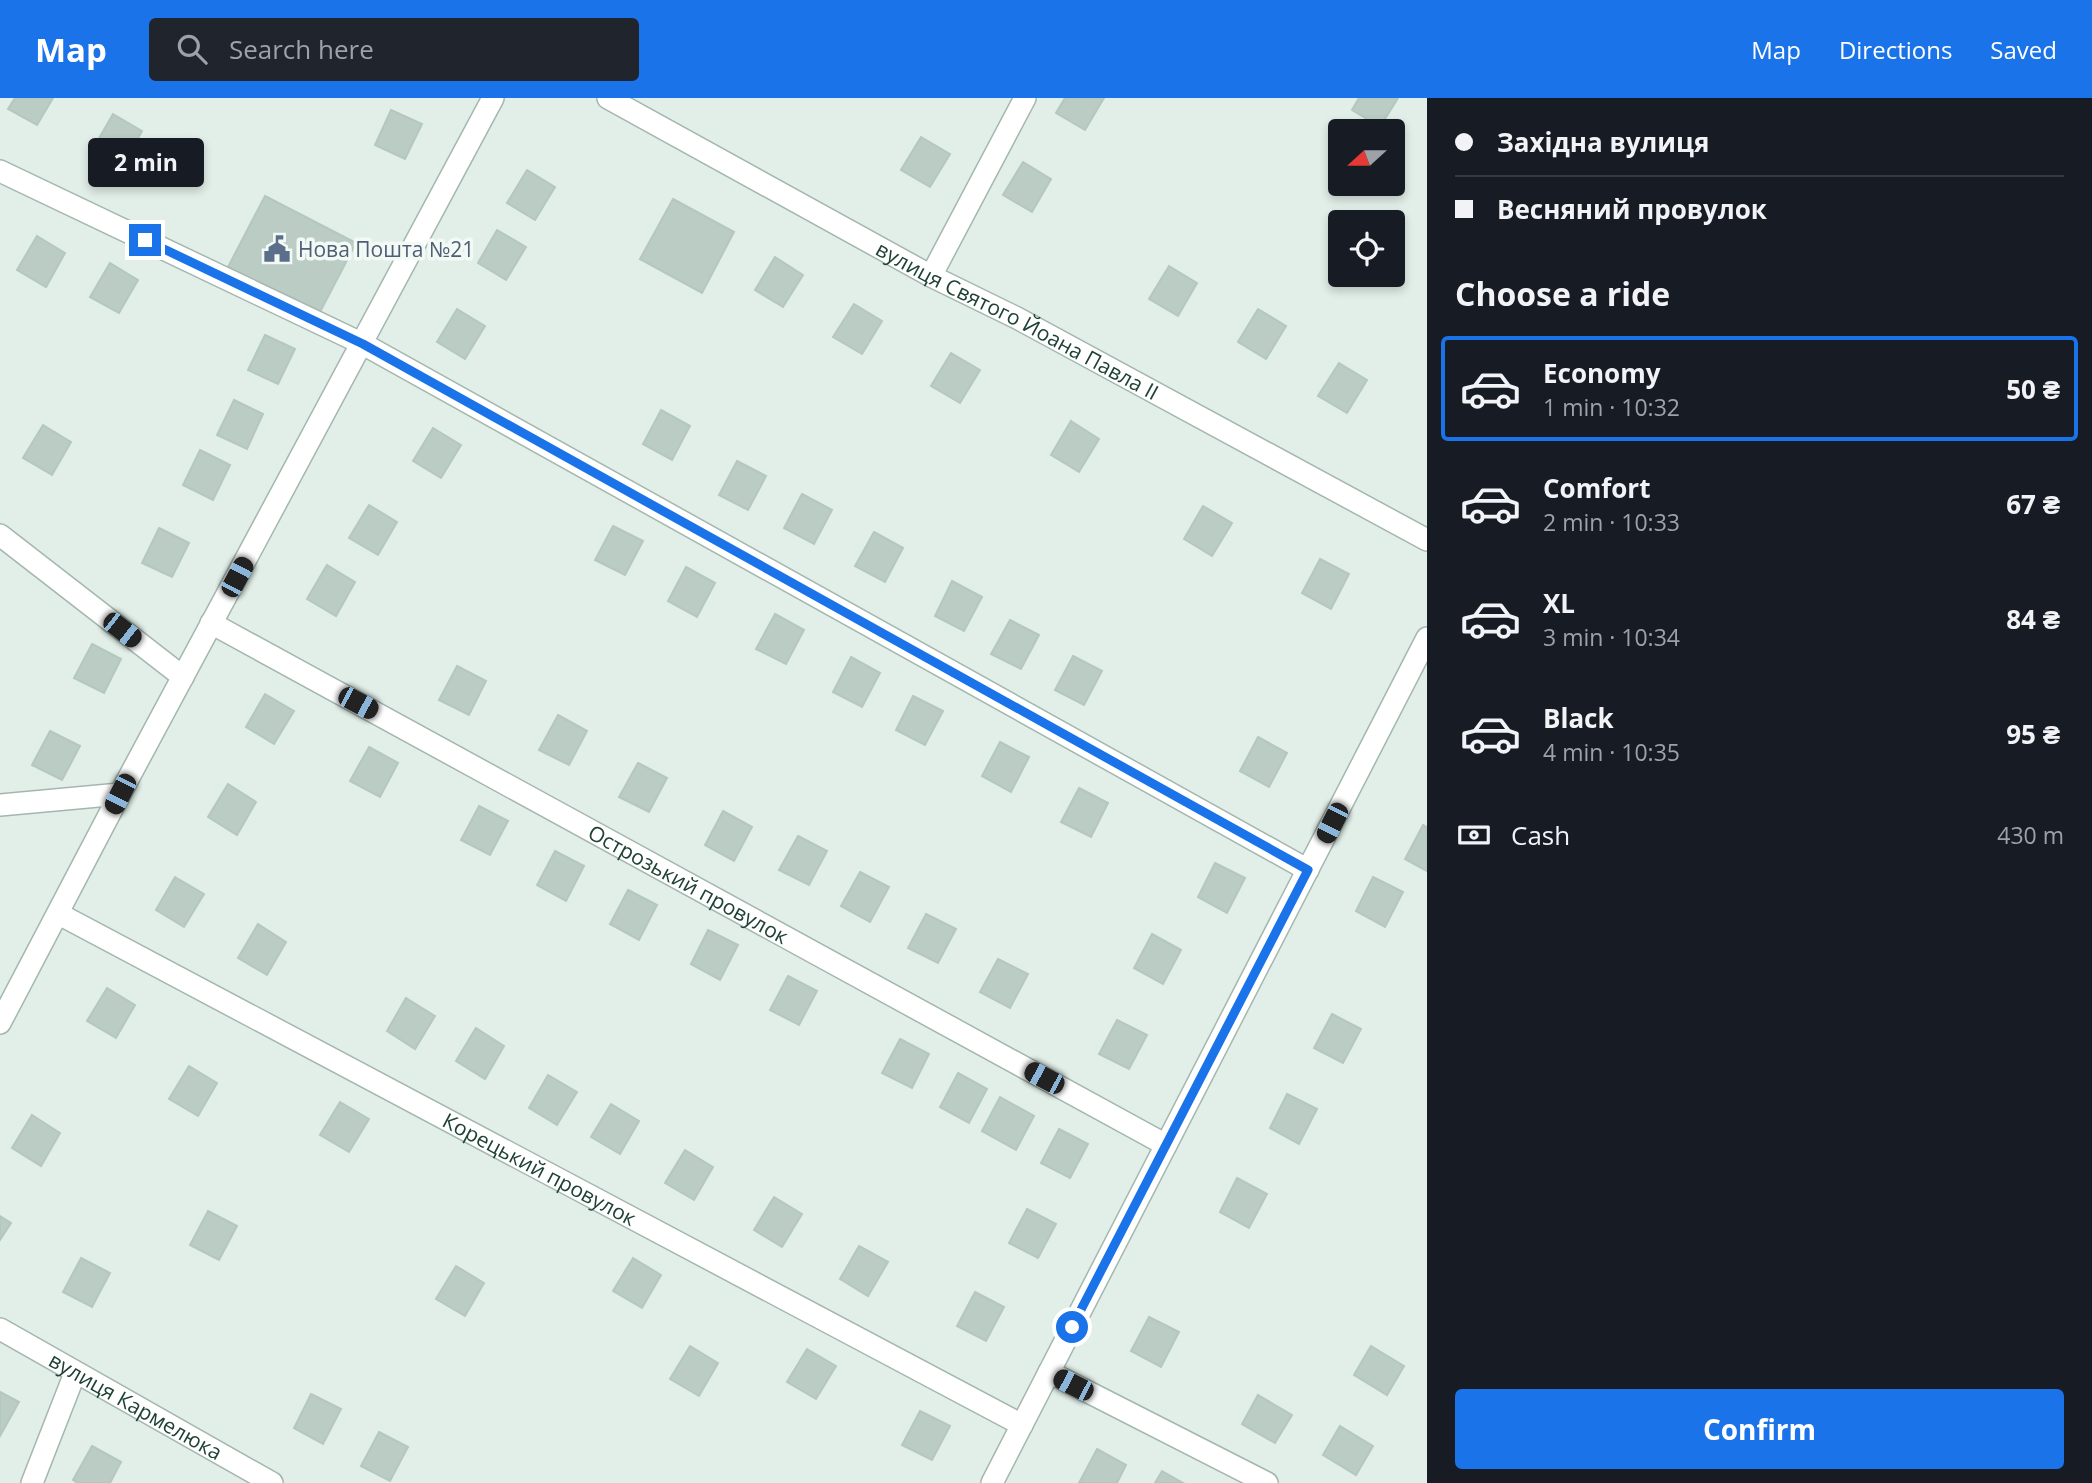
<!DOCTYPE html>
<html lang="en">
<head>
<meta charset="utf-8">
<style>
  body { margin:0; font-family:"Open Sans",sans-serif; background:#20242c; color:#f1f3f6; height:100vh; display:flex; flex-direction:column; font-size:26px; white-space:nowrap }
  * { box-sizing:border-box; margin:0 }
  p { font-size:23px; color:#9ea1a6 }
  .icon { flex:none; width:38px; height:38px; fill:none; stroke:currentColor; stroke-width:2; stroke-linecap:round; stroke-linejoin:round }
  .map { position:relative; flex:1; overflow:hidden }
  .drawer { display:flex; flex-direction:column; background:#171b24; width:665px }
  .drawer>* { flex:none }
  .guide { display:grid; align-content:center; height:154px; padding:0 28px; background:#171b24 }
  .needle { width:46px; rotate:249deg }
  .buttons { position:absolute; left:1328px; top:21px; display:grid; gap:14px }
  .buttons a { display:grid; place-items:center; width:77px; height:77px; border-radius:7px; background:#171b24; box-shadow:0 4px 10px #0003; font-size:35px }
  .end { position:absolute; width:32px; height:32px; margin:-16px; border:9px solid #1a73e8; background:#fff; box-shadow:0 0 0 4px #fff }
  .from { border-radius:50% }
  .bubble { position:absolute; height:49px; border-radius:7px; background:#171b24; box-shadow:0 4px 10px #0003; font-size:23px; font-weight:700; line-height:49px; text-align:center }
  .car { position:absolute; width:21px; height:42px; margin:-21px -10px; border-radius:9px; box-shadow:0 0 5px 2px #0007; background:linear-gradient(#222 24%,#8ab4d8 0 40%,#222 0 76%,#8ab4d8 0 86%,#222 0) }
  .guide b { display:flex; align-items:center; gap:24px; height:66px; font-size:26px }
  .guide b+b { border-top:2px solid #363941 }
  .guide i { width:18px; height:18px; background:#f1f3f6 }
  ul { padding:0; list-style:none }
  li { display:flex; align-items:center; gap:21px; height:105px; margin:0 14px 10px; padding:0 14px; border:4px solid transparent; border-radius:7px }
  li div { flex:1 }
  li b { display:block; font-size:26px }
  li em { font-style:normal; font-weight:700 }
  li.on { border-color:#1a73e8 }
  li>.icon { width:63px; height:63px; stroke-width:1.5 }
  h2 { padding:0 28px; font-size:32px; line-height:84px }
  .pay { display:flex; align-items:center; gap:18px; height:77px; padding:0 28px; font-size:26px }
  .pay p { margin-inline-start:auto }
  .button { display:flex; gap:14px; margin-top:auto; padding:14px 28px }
  .button a { flex:1; height:80px; border-radius:7px; background:#1a73e8; color:#fff; font-size:28px; font-weight:700; line-height:80px; text-align:center }
  header { display:flex; align-items:center; gap:42px; box-sizing:border-box; height:98px; padding:0 35px; background:#1a73e8; color:#fff }
  header strong { font-size:33px }
  nav { display:flex; gap:38px; margin-inline-start:auto; font-size:24px }
  .search { width:490px; height:63px; background:#20242c; display:flex; align-items:center; gap:18px; box-sizing:border-box; padding:0 24px; border-radius:7px; color:#9ea1a6; font-size:26px }
  main { display:flex; flex:1; min-height:0 }
  .map>svg:first-child { display:block }
</style>
</head>
<body>
<header>
<strong>Map</strong>
<div class="search"><svg class="icon" aria-label="search" viewBox="0 0 24 24"><circle cx="10" cy="10" r="6"/><path d="M15 15l6 6"/></svg>Search here</div>
<nav><a>Map</a><a>Directions</a><a>Saved</a></nav>
</header>
<main>
<div class="map">
<svg width="1427" height="1385" viewBox="0 0 1427 1385">
  <rect width="100%" height="100%" fill="#e2eee8"/>
  <!-- building -->
  <path fill="#baccc3" stroke="#b3c8be" stroke-width="2" d="M15 0H53L37 27 8 11Z
    M1065 0H1104L1085 32 1056 15Z
    M1359 0H1398L1380 29 1352 12Z
    M391 12 422 26 405 61 375 47Z
    M113 16 142 33 123 66 94 49Z
    M921 39 950 56 930 89 901 72Z
    M1023 64 1051 81 1032 114 1003 97Z
    M527 72 555 89 535 122 507 105Z
    M265 98 356 145 319 216 228 169Z
    M673 101 734 134 702 195 640 161Z
    M497 132 526 149 506 182 478 165Z
    M37 138 65 155 46 189 17 172Z
    M775 159 803 177 783 209 755 192Z
    M110 165 138 182 119 215 90 199Z
    M1169 168 1197 185 1178 218 1149 201Z
    M854 206 882 223 862 256 833 239Z
    M457 211 485 228 465 261 437 244Z
    M1258 211 1286 228 1266 261 1238 244Z
    M265 237 295 251 278 286 248 272Z
    M951 255 980 272 960 305 931 288Z
    M1339 265 1367 282 1347 315 1318 298Z
    M234 302 263 316 247 351 217 337Z
    M661 312 690 328 672 362 643 346Z
    M1071 323 1099 341 1079 374 1051 357Z
    M43 327 71 344 52 377 23 360Z
    M433 330 461 347 441 380 413 363Z
    M200 352 230 367 213 402 183 387Z
    M737 363 766 378 748 412 719 397Z
    M802 396 832 412 814 446 784 430Z
    M369 407 397 424 378 457 349 440Z
    M1203 408 1232 425 1212 458 1184 441Z
    M613 428 643 443 625 477 595 462Z
    M159 430 189 445 172 479 142 465Z
    M874 434 903 450 885 484 855 468Z
    M1320 461 1349 476 1331 511 1302 495Z
    M327 467 355 484 336 518 307 501Z
    M686 469 715 485 697 519 668 503Z
    M952 483 982 499 964 533 935 518Z
    M775 516 804 532 786 566 756 551Z
    M1010 522 1039 537 1021 571 991 556Z
    M92 546 121 561 104 595 74 580Z
    M1073 558 1102 573 1084 607 1055 592Z
    M851 559 880 575 862 609 833 594Z
    M457 568 486 583 469 617 439 602Z
    M265 596 294 613 274 646 246 629Z
    M913 598 943 613 925 647 896 632Z
    M558 617 587 633 569 667 539 652Z
    M50 633 80 648 62 682 32 667Z
    M1258 639 1287 655 1269 689 1240 673Z
    M1000 644 1029 659 1011 694 982 678Z
    M369 649 398 665 380 699 350 683Z
    M638 665 667 680 649 714 619 699Z
    M228 686 256 704 237 737 208 719Z
    M1079 690 1108 705 1091 739 1061 724Z
    M479 708 508 723 490 757 461 742Z
    M723 713 752 729 734 763 705 747Z
    M1423 727 1427 729V773L1405 761Z
    M798 738 827 753 809 787 779 772Z
    M555 753 584 768 566 803 537 787Z
    M1215 765 1245 780 1227 815 1198 799Z
    M860 774 889 789 870 824 841 808Z
    M175 779 204 796 184 829 156 812Z
    M1373 779 1403 794 1385 829 1356 813Z
    M628 792 657 807 639 842 610 826Z
    M926 816 956 831 938 865 908 850Z
    M258 826 286 844 267 877 238 860Z
    M708 832 738 847 720 882 691 866Z
    M1152 836 1181 852 1163 886 1134 870Z
    M998 861 1028 876 1010 910 980 894Z
    M788 878 817 893 799 927 770 912Z
    M107 890 135 907 116 940 87 923Z
    M406 900 435 918 415 951 387 933Z
    M1332 916 1361 931 1343 965 1314 950Z
    M1117 922 1147 937 1129 971 1099 956Z
    M476 930 504 948 485 981 456 963Z
    M900 941 929 956 912 990 882 975Z
    M189 968 217 985 198 1018 169 1001Z
    M958 975 987 991 969 1025 940 1009Z
    M548 977 577 994 557 1027 529 1010Z
    M1287 996 1317 1011 1299 1046 1270 1030Z
    M1000 999 1034 1018 1016 1052 982 1033Z
    M340 1004 369 1021 349 1054 320 1037Z
    M611 1006 639 1023 620 1056 591 1039Z
    M32 1017 60 1035 41 1068 12 1050Z
    M1059 1031 1088 1046 1070 1080 1041 1065Z
    M685 1052 713 1069 694 1102 665 1085Z
    M1237 1080 1267 1096 1249 1130 1220 1114Z
    M774 1099 802 1116 782 1149 754 1132Z
    M1027 1111 1056 1126 1038 1160 1009 1145Z
    M208 1113 237 1128 219 1162 190 1147Z
    M0 1118 11 1125 0 1142Z
    M859 1148 888 1164 868 1198 840 1181Z
    M81 1160 110 1175 92 1209 63 1194Z
    M633 1160 661 1177 642 1210 613 1193Z
    M456 1168 484 1185 465 1218 436 1201Z
    M975 1194 1004 1209 986 1243 957 1228Z
    M1149 1219 1179 1234 1161 1269 1131 1253Z
    M690 1248 718 1265 699 1298 670 1281Z
    M1371 1248 1404 1268 1387 1297 1354 1277Z
    M807 1251 836 1268 816 1301 787 1284Z
    M0 1294 19 1304 0 1338Z
    M311 1296 341 1311 323 1346 294 1330Z
    M1258 1297 1292 1317 1275 1345 1242 1326Z
    M920 1313 950 1328 932 1362 902 1347Z
    M1340 1328 1373 1348 1356 1377 1323 1357Z
    M379 1334 408 1349 390 1383 361 1368Z
    M92 1348 121 1364 110 1385H78L73 1382Z
    M1097 1351 1126 1367 1117 1385H1079Z
    M1162 1373 1183 1385H1155Z"/>
  <g fill="none" stroke-linecap="round" stroke-linejoin="round">
    <defs>
      <g id="minor">
        <path id="s1" d="M608 0 931 178 1017 220 1427 442"/>
        <path d="M0 73 363 246 1308 772"/>
        <path d="M931 178 1025 0"/>
        <path d="M0 437 183 579"/>
        <path id="s2" d="M211 525 1166 1047"/>
        <path d="M0 707 120 696"/>
        <path id="s3" d="M59 816 1022 1327"/>
        <path d="M0 925 120 696 493 0"/>
        <path id="s4" d="M0 1231 272 1385"/>
        <path d="M1049 1274 1267 1385"/>
        <path d="M32 1385 75 1275"/>
        <path d="M992 1385 1427 540"/>
      </g>
    </defs>
    <!-- minor casing -->
    <use href="#minor" stroke="#a4b7af" stroke-width="24"/>
    <!-- minor -->
    <use href="#minor" stroke="#fff" stroke-width="21"/>
  </g>
  <g fill="none" stroke-linecap="round" stroke-linejoin="round">
    <!-- route -->
    <path stroke="#1a73e8" stroke-width="9" d="M145 142 363 246 1308 772 1072 1229"/>
  </g>
  <!-- icons -->
  <defs>
    <symbol id="civic-bare" viewBox="-9 -9 18 18"><path d="M-.6-6.5H3V-4.5H.6V-3L4-1V1h2V6H-6V1h2V-1L-.6-3ZM-1.2 2.5V6h2.4V2.5Z" fill="#5c6f8a" stroke="#f3faf6" stroke-width="2.5" paint-order="stroke"/></symbol>
  </defs>
  <g fill-rule="evenodd">
    <use href="#civic-bare" x="258" y="132" width="38" height="38"/>
  </g>
  <g text-anchor="middle" dominant-baseline="central" stroke-width="7" stroke-linejoin="round" paint-order="stroke">
    <!-- service labels -->
    <g font-size="21" fill="#4e5e75" stroke="#f3faf6" text-anchor="start">
      <text x="298" y="151">Нова Пошта №21</text>
    </g>
    <!-- street labels -->
    <g font-size="21" fill="#1f4136" stroke="#f3faf6">
      <text stroke="none"><textPath href="#s1" startOffset="466">вулиця Святого Йоана Павла II</textPath></text>
      <text stroke="none"><textPath href="#s2" startOffset="544">Острозький провулок</textPath></text>
      <text stroke="none"><textPath href="#s3" startOffset="544">Корецький провулок</textPath></text>
      <text stroke="none"><textPath href="#s4" startOffset="156">вулиця Кармелюка</textPath></text>
    </g>
  </g>
</svg>
<div class="buttons">
<a><svg class="needle" viewBox="-14 -14 28 28"><path d="M0-13l5 13h-10z" fill="#e53935"/><path d="M0 13l5-13h-10z" fill="#9ea1a6"/></svg></a>
<a><svg class="icon" aria-label="locate" viewBox="0 0 24 24"><circle cx="12" cy="12" r="6"/><path d="M12 2v4M12 18v4M2 12h4M18 12h4"/></svg></a>
</div>
<i class="end from" style="left:1072px;top:1229px"></i>
<i class="end" style="left:145px;top:142px"></i>
<div class="bubble" style="left:88px;top:40px;width:116px">2 min</div>
<i class="car" style="left:237px;top:479px;rotate:28deg"></i>
<i class="car" style="left:122px;top:532px;rotate:128deg"></i>
<i class="car" style="left:358px;top:605px;rotate:118deg"></i>
<i class="car" style="left:120px;top:696px;rotate:207deg"></i>
<i class="car" style="left:1332px;top:725px;rotate:207deg"></i>
<i class="car" style="left:1044px;top:980px;rotate:298deg"></i>
<i class="car" style="left:1073px;top:1287px;rotate:297deg"></i>
</div>
<section class="drawer">
<div class="guide">
<b><i class="from"></i>Західна вулиця</b>
<b><i></i>Весняний провулок</b>
</div>
<h2>Choose a ride</h2>
<ul>
<li class="on"><svg class="icon" aria-label="car" viewBox="0 0 24 24"><path d="M5 17H2v-5l4-1 3-4h7l3 4 3 1v5h-3M9 17h6M6 11h13"/><circle cx="7" cy="17" r="2"/><circle cx="17" cy="17" r="2"/></svg><div><b>Economy</b><p>1 min · 10:32</p></div><em>50 ₴</em></li>
<li><svg class="icon" aria-label="car" viewBox="0 0 24 24"><path d="M5 17H2v-5l4-1 3-4h7l3 4 3 1v5h-3M9 17h6M6 11h13"/><circle cx="7" cy="17" r="2"/><circle cx="17" cy="17" r="2"/></svg><div><b>Comfort</b><p>2 min · 10:33</p></div><em>67 ₴</em></li>
<li><svg class="icon" aria-label="car" viewBox="0 0 24 24"><path d="M5 17H2v-5l4-1 3-4h7l3 4 3 1v5h-3M9 17h6M6 11h13"/><circle cx="7" cy="17" r="2"/><circle cx="17" cy="17" r="2"/></svg><div><b>XL</b><p>3 min · 10:34</p></div><em>84 ₴</em></li>
<li><svg class="icon" aria-label="car" viewBox="0 0 24 24"><path d="M5 17H2v-5l4-1 3-4h7l3 4 3 1v5h-3M9 17h6M6 11h13"/><circle cx="7" cy="17" r="2"/><circle cx="17" cy="17" r="2"/></svg><div><b>Black</b><p>4 min · 10:35</p></div><em>95 ₴</em></li>
</ul>
<div class="pay"><svg class="icon" aria-label="cash" viewBox="0 0 24 24"><path d="M3 7h18v10H3z"/><circle cx="12" cy="12" r="2"/></svg>Cash<p>430 m</p></div>
<div class="button"><a>Confirm</a></div>
</section>
</main>
</body>
</html>
